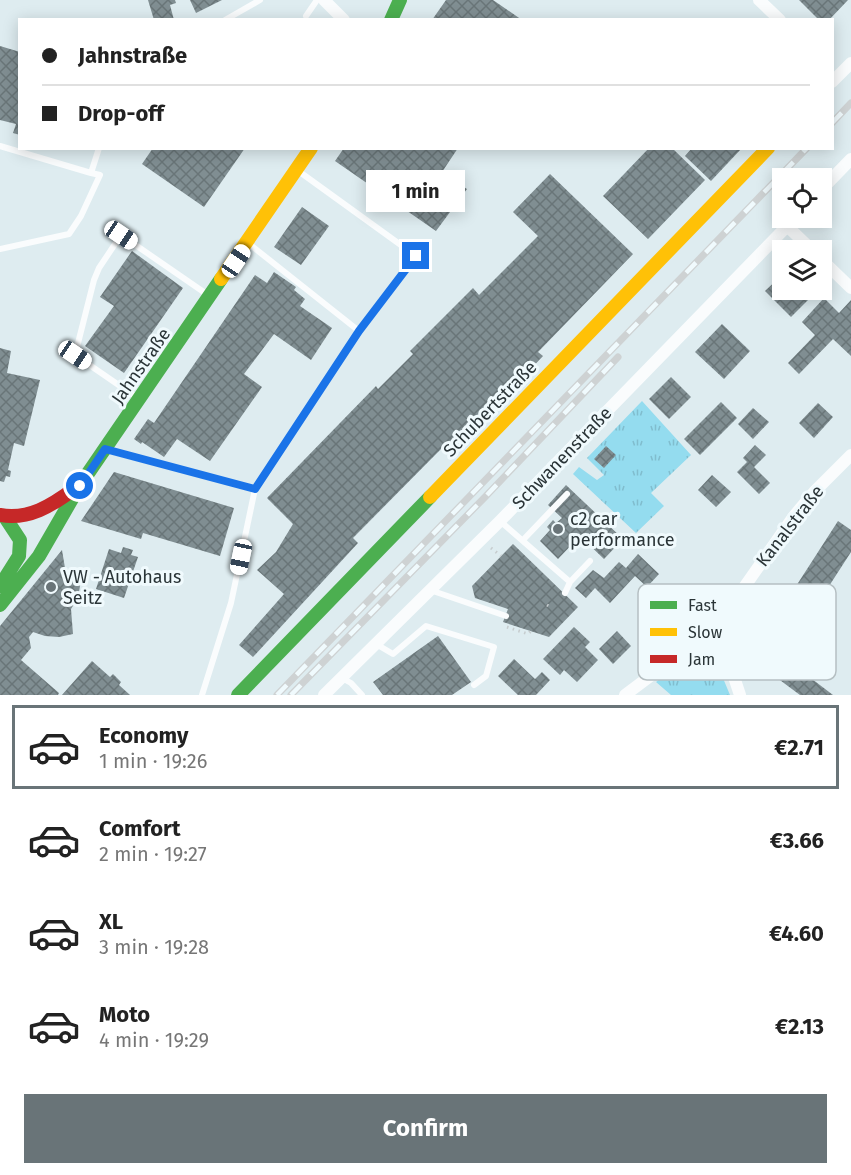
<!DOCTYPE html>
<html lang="en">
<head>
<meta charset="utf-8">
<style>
  body { margin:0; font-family:"Fira Sans",sans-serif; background:#f2f2f2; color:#222; height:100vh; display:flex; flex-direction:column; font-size:22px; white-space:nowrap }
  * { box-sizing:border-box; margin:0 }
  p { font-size:20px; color:#767676 }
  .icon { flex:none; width:33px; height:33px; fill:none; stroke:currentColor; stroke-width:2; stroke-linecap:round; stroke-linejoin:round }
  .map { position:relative; height:695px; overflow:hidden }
  .details { display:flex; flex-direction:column; background:#fff; flex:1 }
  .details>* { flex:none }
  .top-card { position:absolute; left:18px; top:18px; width:816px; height:132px; border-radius:0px; box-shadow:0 3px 15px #0003; display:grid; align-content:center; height:132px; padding:0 24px; background:#fff }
  .buttons { position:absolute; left:772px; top:168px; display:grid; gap:12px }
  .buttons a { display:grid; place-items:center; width:60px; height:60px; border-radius:0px; background:#fff; box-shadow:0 3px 15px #0003; font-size:30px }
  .end { position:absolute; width:27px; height:27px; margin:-14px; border:8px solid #1a73e8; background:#fff; box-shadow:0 0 0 3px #fff }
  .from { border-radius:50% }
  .bubble { position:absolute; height:42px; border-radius:0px; background:#fff; box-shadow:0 3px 15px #0003; font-size:20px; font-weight:700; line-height:42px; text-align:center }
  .car { position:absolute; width:18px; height:36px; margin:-18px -9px; border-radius:8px; box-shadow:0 0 4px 2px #0007; background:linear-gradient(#fff 24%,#345 0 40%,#fff 0 76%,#345 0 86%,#fff 0) }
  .top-card b { display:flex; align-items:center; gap:21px; height:57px; font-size:22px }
  .top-card b+b { border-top:2px solid #e0e0e0 }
  .top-card i { width:15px; height:15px; background:#222 }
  ul { padding:10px 0 0; list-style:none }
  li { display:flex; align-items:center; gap:18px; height:84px; margin:0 12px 9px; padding:0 12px; border:3px solid transparent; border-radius:0px }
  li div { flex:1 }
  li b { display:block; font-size:22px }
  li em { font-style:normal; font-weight:700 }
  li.active { border-color:#697478 }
  li>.icon { width:54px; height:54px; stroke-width:1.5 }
  .action { display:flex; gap:12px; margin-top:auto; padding:12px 24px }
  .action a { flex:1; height:69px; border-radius:0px; background:#697478; color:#fff; font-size:24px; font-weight:700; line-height:69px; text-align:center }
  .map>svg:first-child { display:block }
</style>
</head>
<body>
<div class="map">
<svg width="851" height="695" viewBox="0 0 851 695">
  <defs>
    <pattern id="grass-tufts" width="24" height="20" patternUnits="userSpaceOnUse" patternTransform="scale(1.5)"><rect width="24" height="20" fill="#94dcef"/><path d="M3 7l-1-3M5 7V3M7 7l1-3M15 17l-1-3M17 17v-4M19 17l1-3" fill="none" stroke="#80bdce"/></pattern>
    <pattern id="building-cross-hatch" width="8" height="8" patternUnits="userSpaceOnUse" patternTransform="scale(1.5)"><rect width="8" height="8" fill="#808e92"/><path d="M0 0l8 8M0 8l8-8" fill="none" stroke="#697578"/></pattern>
  </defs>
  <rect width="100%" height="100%" fill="#deecf0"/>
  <!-- grass -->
  <path fill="url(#grass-tufts)" d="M642 401 691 455 651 493 664 506 636 533 573 474 579 467 597 480 604 475 587 458Z
    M708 642 730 695H671L656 682Z"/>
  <!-- building -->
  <path fill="url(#building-cross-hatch)" d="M148 0H175L176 3 170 5 174 20H154Z
    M190 0H222L196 13Z
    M446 0H493L522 20H432Z
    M799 0H848L829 20H819Z
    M0 46 20 52V135L13 133 16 124 0 120Z
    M153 148H245L204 207 142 164Z
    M344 148H458L442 172 467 189 436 231 335 161Z
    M649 148H672L705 180 648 239 603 196Z
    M692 148H742L711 181 685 156Z
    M550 174 633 254 538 352 543 356 448 455 441 449 353 538 358 543 253 657 239 645 284 594 257 570 276 552 293 524 267 498 376 386 378 389 413 354 410 351 473 288 479 295 538 236 513 212Z
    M302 207 329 226 301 265 274 247Z
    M132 251 183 288 124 373 85 346 114 306 100 297Z
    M274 272 296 287 294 290 305 299 300 306 332 328 311 360 274 334 244 374 262 387 210 461 177 439 164 457 142 442 141 444 134 439 148 419 154 423 255 275 267 283Z
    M783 274V290H798L808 300 791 317 765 291Z
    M824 298 839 313 851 300V356L833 339 799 374 788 363 815 335 802 322Z
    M722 324 750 351 724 379 695 352Z
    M0 348 11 351 7 373 40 380 24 446 14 443 8 470 11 471 10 477 6 476 4 482 0 481Z
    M671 377 691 397 669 419 649 399Z
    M721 402 737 418 700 455 684 439Z
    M818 403 833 417 814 438 799 423Z
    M753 408 769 422 753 439 738 424Z
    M755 445 766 455 754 467 770 483 759 494 737 472 747 462 743 458Z
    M606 446 616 455 604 468 594 459Z
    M114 472 234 508 220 556 143 533 141 539 81 521Z
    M712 475 731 492 716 507 698 490Z
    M566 485 623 539 604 559 580 536 558 559 540 541 550 530 547 527 553 520 556 523 562 518 548 505Z
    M838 521 851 530V552L811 614 814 616 807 628 780 611Z
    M513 544 578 607 549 637 503 622 508 609 475 598 472 586Z
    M123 547 133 550 131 555 138 557 124 598 96 589 109 549 121 553Z
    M62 550 65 568 74 574 80 586 78 598 71 609 73 634 59 637 45 636 33 632 29 637 31 648 21 660 59 693 58 695H0V626Z
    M638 554 659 574 647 587 635 576 610 603 595 588 586 598 575 588 593 570 604 578 619 562 626 568Z
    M574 627 590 642 585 647 598 660 577 682 564 670 560 675 543 659Z
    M617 631 631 646 613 664 599 649Z
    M438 636 471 682 452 695H383L373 682Z
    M776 647 814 676 812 679 833 695H800L761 666Z
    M514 659 535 679 542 672 550 680 536 695H518L498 676Z
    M92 661 110 677 113 674 121 682 119 685 130 695H62Z"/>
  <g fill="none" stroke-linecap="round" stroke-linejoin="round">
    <!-- path -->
    <path stroke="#c6ccce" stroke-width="3" stroke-dasharray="1.5 4.5" stroke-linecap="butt" d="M491 548 501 556
      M547 605 552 608
      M507 627 528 634 532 630"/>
    <!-- lane -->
    <path stroke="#fafcfd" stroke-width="6" d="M306 16 317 0
      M225 20 260 0
      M0 146 91 173
      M248 243 359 331
      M0 249 69 234 81 216 100 175 91 173 99 148
      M139 399 75 355 94 280 99 268 121 235 208 295
      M107 450 255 489 359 331 416 256 297 170
      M500 521 570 582 590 561
      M523 540 567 494
      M430 590 506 616
      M565 593 570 582
      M376 644 393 654 426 626 494 647 486 676 474 685
      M342 678 351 683 362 695
      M202 695 231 603 255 489"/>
    <!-- street -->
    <path stroke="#fafcfd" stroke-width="12" d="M324 0 344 20
      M759 0 780 20
      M832 82 851 63
      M822 189 851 159
      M787 226 812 250
      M822 260 851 288
      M717 626 740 695
      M324 695 500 521 795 218
      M625 695 717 626 794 516 814 492 851 455"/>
    <!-- fast -->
    <path stroke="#4caf50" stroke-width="14" d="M391 20 400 0
      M0 586 19 556 20 540 5 517
      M0 605 39 556 80 485 221 279
      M238 695 430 497"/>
    <!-- slow -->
    <path stroke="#ffc107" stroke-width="14" d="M221 279 311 148
      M430 497 768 148"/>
    <!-- jam -->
    <path stroke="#c62828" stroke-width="14" d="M0 515C29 520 51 506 74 489"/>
    <defs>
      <path id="rail" d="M832 123 851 103
        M277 695 807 148
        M291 695 486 496 618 357"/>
    </defs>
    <!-- rail casing -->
    <use href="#rail" stroke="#ced2d3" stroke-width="7"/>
    <!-- rail -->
    <use href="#rail" stroke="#f0fafd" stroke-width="4.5" stroke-dasharray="14" stroke-linecap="butt"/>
  </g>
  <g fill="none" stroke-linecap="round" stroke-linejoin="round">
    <!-- route -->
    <path stroke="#1a73e8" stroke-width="8" d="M80 486 105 449 255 489 359 331 416 256"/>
  </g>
  <!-- markers -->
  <g fill="#697478" stroke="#f0fafd" stroke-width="2">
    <circle cx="558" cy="529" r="6"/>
    <circle cx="51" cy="587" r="6"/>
  </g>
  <g text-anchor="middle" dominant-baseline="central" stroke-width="6" stroke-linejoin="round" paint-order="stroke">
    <!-- street labels -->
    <g font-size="18" fill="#2a3437" stroke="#f0fafd">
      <text transform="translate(141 366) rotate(-55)">Jahnstraße</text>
      <text transform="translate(490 409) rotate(-46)">Schubertstraße</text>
      <text transform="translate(562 458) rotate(-46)">Schwanenstraße</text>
      <text transform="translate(790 526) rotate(-52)">Kanalstraße</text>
    </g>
    <!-- poi labels -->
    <g font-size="18" fill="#2a3437" stroke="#f0fafd" text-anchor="start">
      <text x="570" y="519">c2 car<tspan x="570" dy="21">performance</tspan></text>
      <text x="63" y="577">VW - Autohaus<tspan x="63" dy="21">Seitz</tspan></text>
    </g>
  </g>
  <!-- legend -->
  <rect x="638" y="584" width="198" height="96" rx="9" fill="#f0fafd" stroke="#b5bfc2" stroke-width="1.5"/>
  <rect x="650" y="601" width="27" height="8" fill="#4caf50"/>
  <rect x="650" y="628" width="27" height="8" fill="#ffc107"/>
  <rect x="650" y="655" width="27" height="8" fill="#c62828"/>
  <g font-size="16" fill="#2a3437">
    <text x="688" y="611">Fast</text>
    <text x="688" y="638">Slow</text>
    <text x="688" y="665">Jam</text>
  </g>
</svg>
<div class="buttons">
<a><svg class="icon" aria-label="locate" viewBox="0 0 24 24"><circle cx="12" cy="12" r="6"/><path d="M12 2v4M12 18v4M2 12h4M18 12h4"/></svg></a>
<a><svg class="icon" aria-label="layers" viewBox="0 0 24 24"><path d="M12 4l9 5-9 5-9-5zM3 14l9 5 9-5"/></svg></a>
</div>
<i class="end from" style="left:80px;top:486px"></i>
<i class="end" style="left:416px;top:256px"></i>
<div class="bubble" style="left:366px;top:170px;width:99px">1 min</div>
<i class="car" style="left:121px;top:235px;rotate:124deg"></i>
<i class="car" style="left:236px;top:261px;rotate:34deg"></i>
<i class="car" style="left:75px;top:355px;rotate:124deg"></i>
<i class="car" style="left:241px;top:557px;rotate:192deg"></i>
<div class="top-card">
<b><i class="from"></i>Jahnstraße</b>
<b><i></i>Drop-off</b>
</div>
</div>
<section class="details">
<ul>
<li class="active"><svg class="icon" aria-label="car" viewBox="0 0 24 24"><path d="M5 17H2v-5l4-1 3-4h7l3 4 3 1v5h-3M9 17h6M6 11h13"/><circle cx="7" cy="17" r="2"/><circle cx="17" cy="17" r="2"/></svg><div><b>Economy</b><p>1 min · 19:26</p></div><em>€2.71</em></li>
<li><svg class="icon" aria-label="car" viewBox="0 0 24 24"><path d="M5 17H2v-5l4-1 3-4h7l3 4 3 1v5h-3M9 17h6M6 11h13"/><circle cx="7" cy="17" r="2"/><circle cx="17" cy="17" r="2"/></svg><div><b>Comfort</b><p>2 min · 19:27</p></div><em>€3.66</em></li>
<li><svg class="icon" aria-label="car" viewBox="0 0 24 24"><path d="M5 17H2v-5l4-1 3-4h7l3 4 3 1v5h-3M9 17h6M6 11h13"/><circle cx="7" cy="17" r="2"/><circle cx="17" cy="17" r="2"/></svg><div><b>XL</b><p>3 min · 19:28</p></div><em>€4.60</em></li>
<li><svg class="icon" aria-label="car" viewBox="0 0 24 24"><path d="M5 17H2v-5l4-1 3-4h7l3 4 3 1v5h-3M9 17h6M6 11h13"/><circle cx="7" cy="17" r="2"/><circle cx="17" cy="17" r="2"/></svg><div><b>Moto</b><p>4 min · 19:29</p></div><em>€2.13</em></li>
</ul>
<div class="action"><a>Confirm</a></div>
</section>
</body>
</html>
